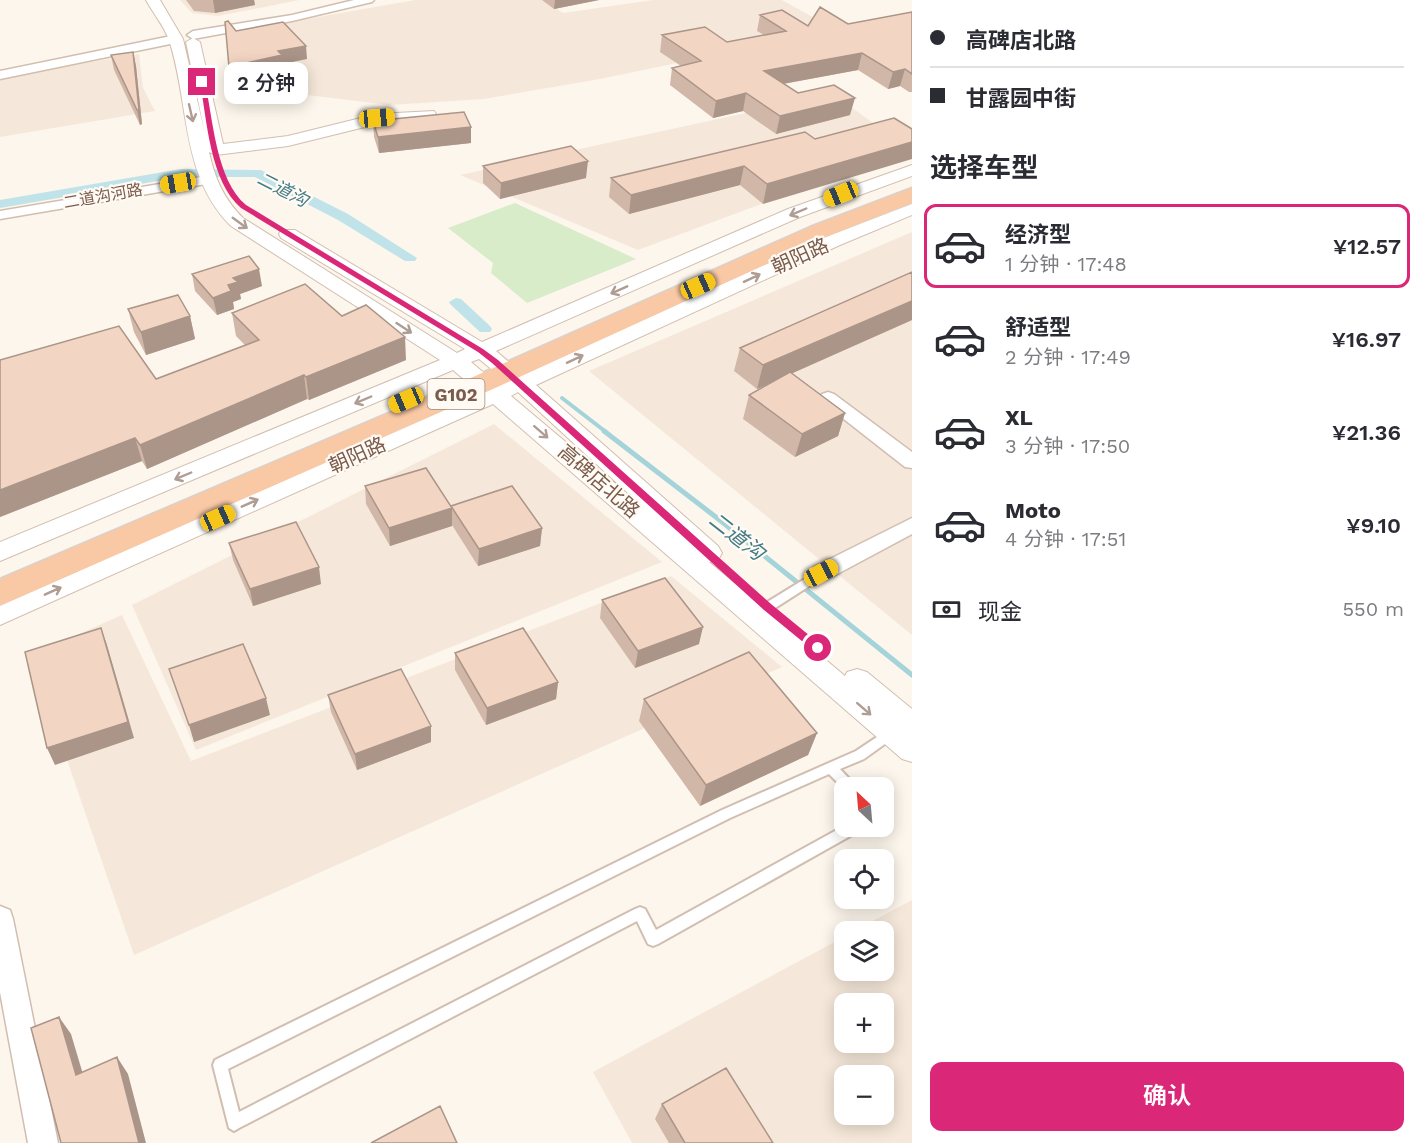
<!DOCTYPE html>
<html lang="zh">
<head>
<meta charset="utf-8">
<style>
  body { margin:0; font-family:"Work Sans","Noto Sans SC",sans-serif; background:#f2f2f3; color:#2b2b33; height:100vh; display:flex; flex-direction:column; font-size:22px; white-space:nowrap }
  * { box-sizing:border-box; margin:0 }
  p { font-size:20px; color:#7c7c81 }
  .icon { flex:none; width:33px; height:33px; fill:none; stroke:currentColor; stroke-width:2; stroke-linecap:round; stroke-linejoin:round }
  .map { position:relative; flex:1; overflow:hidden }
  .side { display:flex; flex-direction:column; background:#fff; width:510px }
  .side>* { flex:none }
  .hud { display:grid; align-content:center; height:132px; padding:0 18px; background:#fff }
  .needle { width:39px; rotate:334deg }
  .tools { position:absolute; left:834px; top:777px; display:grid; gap:12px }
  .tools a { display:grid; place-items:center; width:60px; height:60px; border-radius:12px; background:#fff; box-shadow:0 3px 15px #0003; font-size:30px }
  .end { position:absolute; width:27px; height:27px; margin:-14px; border:8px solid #db2777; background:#fff; box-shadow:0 0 0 3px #fff }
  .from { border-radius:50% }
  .bubble { position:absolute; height:42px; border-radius:12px; background:#fff; box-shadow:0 3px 15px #0003; font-size:20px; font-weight:600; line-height:42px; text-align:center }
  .car { position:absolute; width:18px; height:36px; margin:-18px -9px; border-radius:8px; box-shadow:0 0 4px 2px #0007; background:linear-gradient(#f5c518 24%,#345 0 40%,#f5c518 0 76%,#345 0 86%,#f5c518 0) }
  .hud b { display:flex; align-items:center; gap:21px; height:57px; font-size:22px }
  .hud b+b { border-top:2px solid #e1e1e2 }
  .hud i { width:15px; height:15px; background:#2b2b33 }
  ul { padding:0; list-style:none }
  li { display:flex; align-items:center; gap:18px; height:84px; margin:0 12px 9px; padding:0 6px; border:3px solid transparent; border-radius:12px }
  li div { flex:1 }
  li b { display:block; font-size:22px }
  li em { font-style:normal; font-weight:600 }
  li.current { border-color:#db2777 }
  li>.icon { width:54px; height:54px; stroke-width:1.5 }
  h2 { padding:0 18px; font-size:27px; line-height:72px }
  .pay { display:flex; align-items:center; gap:15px; height:66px; padding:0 18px; font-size:22px }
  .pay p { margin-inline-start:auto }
  .button { display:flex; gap:12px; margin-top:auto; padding:12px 18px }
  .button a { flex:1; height:69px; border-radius:12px; background:#db2777; color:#fff; font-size:24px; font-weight:600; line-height:69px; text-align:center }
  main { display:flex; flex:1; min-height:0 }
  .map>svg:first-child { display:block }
</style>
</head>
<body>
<main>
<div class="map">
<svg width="912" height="1143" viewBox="0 0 912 1143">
  <rect width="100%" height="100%" fill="#fdf6ec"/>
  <!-- residential -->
  <path fill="#f5e8da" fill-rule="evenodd" d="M180 0H299L218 16 192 13Z
    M415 0H543L563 13 653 0H782L836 30 600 79 484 99 389 105 234 86 233 32Z
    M139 54 143 88 155 111 0 137V77Z
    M833 94 909 149 638 250 460 175Z
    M912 232V635L589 371Z
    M494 424 662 562 196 750 132 605Z
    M671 576 782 667 134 955 31 655 122 615 191 761Z
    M912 900V1143H632L593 1072 844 937V970H884V932L854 931ZM844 1004H884V1042H844ZM844 1076H884V1114H844Z"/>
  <!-- green -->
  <path fill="#d8ecc9" d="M515 203 636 259 527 303 491 273 493 263 448 228Z"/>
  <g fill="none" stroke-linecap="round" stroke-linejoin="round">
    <!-- stream-far1 -->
    <path stroke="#a5d3da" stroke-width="4" d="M562 398 606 432"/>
    <!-- stream -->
    <path stroke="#a5d3da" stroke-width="5" d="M604 431 721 521 912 675"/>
    <!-- canal -->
    <path fill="#bfe3e8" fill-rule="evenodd" d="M181 169 261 170 348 214 417 258 415 261H405L338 220 255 177H181L0 208V200Z
      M456 298 461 299 490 326 492 329 490 332H480L451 305 449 302Z"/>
    <defs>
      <path id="service" d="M821 569 825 570 826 573 825 576 772 610H764L763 607 764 604Z
        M892 727 896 728 898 732 896 736 864 759 840 769 858 788H844V789L829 774 730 818 228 1069 239 1112 635 909 640 907 645 909 656 930 844 826H863L861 830 658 944 653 946 648 944 637 921 239 1128 234 1131 229 1128 213 1065 215 1060 722 810 856 751Z"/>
      <path id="minor" d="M354 0H374L372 2 292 21 193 39 187 35 193 31 292 15Z
        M176 35 180 36V42L0 79V71Z
        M207 176 212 177 214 180 212 183 0 219V211Z
        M828 392 834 394 912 452V468L905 467 822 402 819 398 822 394Z
        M912 518V534L828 579 821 581 814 579 810 573 814 567Z
        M0 906 10 910 13 919 58 1143H28L0 992Z"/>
      <path id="tertiary" d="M146 0H160L183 39 205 134 186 42 193 38 200 42 223 144 288 136 377 114 434 111 436 114 428 119 377 124 288 146 216 155 209 152C215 179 224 199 243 218L457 353 465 349 281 238 279 234 281 230H295L482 342 788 209 912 165V176L800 217 496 351 523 374 826 237 912 204V215L840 245 536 385 718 546 722 553 718 560 709 562 845 676 847 672 857 669 867 672 912 709V762L902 759 493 404 0 625V604L480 393 453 370 0 561V542L440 360 231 226C180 175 190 104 169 40 164 26 153 13 146 0ZM479 359 506 381 498 385 471 362ZM518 392 643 507 511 396Z"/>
      <path id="trunk" d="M912 188V203L826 237 493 389 0 606V579L473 377 810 227Z"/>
    </defs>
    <!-- service casing -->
    <use href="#service" stroke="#d1beb0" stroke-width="4"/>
    <!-- minor casing -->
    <use href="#minor" stroke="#d1beb0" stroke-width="3"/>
    <!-- tertiary casing -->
    <use href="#tertiary" stroke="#d1beb0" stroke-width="2"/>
    <!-- trunk casing -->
    <use href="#trunk" stroke="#dad1cd" stroke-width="3"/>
    <!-- service -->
    <use href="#service" fill="#fff" fill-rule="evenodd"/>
    <!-- minor -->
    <use href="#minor" fill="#fff" fill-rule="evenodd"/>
    <!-- tertiary -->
    <use href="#tertiary" fill="#fff" fill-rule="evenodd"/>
    <!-- trunk -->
    <use href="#trunk" fill="#f9c8a4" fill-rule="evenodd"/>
  </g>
  <!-- wall -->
  <path fill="#d1b7a8" d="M186 0H254L255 5 215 13 194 11Z
    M542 0H599L554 9Z
    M912 12V92H909L900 86 888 89 858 70 783 84 798 93 850 115 776 134 743 111 713 118 670 85 672 68 681 66 660 52 662 35 727 42 764 35 757 31 760 15 808 26 848 24Z
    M133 52 136 66 142 124 140 125 114 70 111 55Z
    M373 121 471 127V143L379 153 374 137Z
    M805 132 763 204 740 185 629 214 609 197 611 178Z
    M483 166 586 178 500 199 483 183Z
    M192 274 262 286 240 294 241 299 233 302 234 309 217 315 195 291Z
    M128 309 190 316 195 339 146 355 134 332Z
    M232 313 342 316 406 360 309 400 307 399 147 469 142 461 0 517V360L156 379 245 345 236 336Z
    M912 320 792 373 845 413 838 436 795 457 743 419 749 395 774 381 757 389 734 371 740 348Z
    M365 486 542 528 540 546 478 566 452 525V526L390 546 366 504Z
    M229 543 321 584 253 606 233 560Z
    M602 600 699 644 635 668 600 618Z
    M455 653 558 682 556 699 486 725 455 670Z
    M328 695 431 726V742L357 770 331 712Z
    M644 699 817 733 808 755 700 806 639 721Z
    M662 1104 773 1143H669L655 1119Z"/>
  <!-- shaded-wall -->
  <path fill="#aa9588" d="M213 0H254L255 5 215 13Z
    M555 0H599L554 9Z
    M306 46 307 59 283 64V69L231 81 229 67 278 51Z
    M133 52 136 66 142 124 140 125 137 110Z
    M862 53 858 70 761 88 764 71Z
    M905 69 900 86 888 89 893 72Z
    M746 93 743 111 713 118 716 101Z
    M855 98 850 115 776 134 780 116Z
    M471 127V143L379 153 378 137Z
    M912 142V159L763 204 767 184Z
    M588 161 586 178 500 199 501 183Z
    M744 166 740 185 629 214 631 195Z
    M259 269 262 286 240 294 241 299 233 302 234 309 217 315 213 298 228 285 233 278Z
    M912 301V320L757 389 763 365Z
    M190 316 195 339 146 355 141 332Z
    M405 337 406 360 309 400 306 377Z
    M304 375 307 399 147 469 140 445Z
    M845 413 838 436 795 457 802 434Z
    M135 438 142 461 0 517V490Z
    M452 508V526L390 546 389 528Z
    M542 528 540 546 478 566 479 549Z
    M319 567 321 584 253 606 250 589Z
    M703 627 699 644 635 668 638 651Z
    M101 628 107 645 134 738 55 765 47 748Z
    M558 682 556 699 486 725 487 708Z
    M266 698 270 715 194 742 189 725Z
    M431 726V742L357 770 355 754Z
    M817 733 808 755 700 806 706 785Z
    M59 1017 71 1034 88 1091 76 1075Z
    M117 1057 128 1074 146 1143H139Z"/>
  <!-- building -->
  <path fill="#f3d5c3" stroke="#aa9588" stroke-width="1.5" d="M820 7 848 24 912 12V74L905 69 893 72 862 53 764 71 798 93 834 85 855 98 780 116 746 93 716 101 672 68 701 61 662 35 705 27 727 42 786 31 760 15 782 10 808 26Z
    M228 21 236 31 283 22 306 46 278 51 282 55 229 67 225 22Z
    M133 52 139 110H137L111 55Z
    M464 112 471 127 378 137 373 121Z
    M894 118 912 129V142L767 184 744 166 631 195 611 178 805 132 815 139Z
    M571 146 588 161 501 183 483 166Z
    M249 256 259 269 233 278 238 282 228 285 231 291 213 298 192 274Z
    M912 272V301L763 365 740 348Z
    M305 284 342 316 366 305 405 337 306 377 304 375 140 445 135 438 0 490V360L119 326 156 379 259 340 232 313Z
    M178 295 190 316 141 332 128 309Z
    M790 372 845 413 802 434 749 395Z
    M426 468 452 508 389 528 365 486Z
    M512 486 542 528 479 549 451 506Z
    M296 522 319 567 250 589 229 543Z
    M665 578 703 627 638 651 602 600Z
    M101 628 128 722 47 748 25 652Z
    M523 628 558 682 487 708 455 653Z
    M243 644 266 698 189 725 169 669Z
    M749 652 817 733 706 785 644 699Z
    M401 669 431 726 355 754 328 695Z
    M59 1017 76 1075 117 1057 139 1143H61L31 1028Z
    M726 1068 773 1143H685L662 1104Z
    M440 1106 457 1143H371Z"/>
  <!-- one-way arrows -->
  <defs><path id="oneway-shaft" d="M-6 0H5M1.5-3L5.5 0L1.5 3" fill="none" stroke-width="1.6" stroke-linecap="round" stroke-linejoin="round" transform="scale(1.5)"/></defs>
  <g stroke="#af9d94">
    <use href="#oneway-shaft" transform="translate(191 113) rotate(77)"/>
    <use href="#oneway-shaft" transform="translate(798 212) rotate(157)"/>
    <use href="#oneway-shaft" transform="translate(240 223) rotate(36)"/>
    <use href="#oneway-shaft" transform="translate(752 278) rotate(-25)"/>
    <use href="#oneway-shaft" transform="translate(619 290) rotate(156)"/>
    <use href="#oneway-shaft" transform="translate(404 328) rotate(33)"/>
    <use href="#oneway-shaft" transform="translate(575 359) rotate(-25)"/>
    <use href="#oneway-shaft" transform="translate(363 400) rotate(157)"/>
    <use href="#oneway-shaft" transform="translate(541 432) rotate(41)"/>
    <use href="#oneway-shaft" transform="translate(183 476) rotate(157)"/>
    <use href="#oneway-shaft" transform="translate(250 503) rotate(-24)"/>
    <use href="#oneway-shaft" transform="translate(53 591) rotate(-24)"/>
    <use href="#oneway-shaft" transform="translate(864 709) rotate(41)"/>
  </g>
  <!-- route -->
  <path fill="#db2777" d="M202 80 205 82C213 119 216 180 246 205L483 349 498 360 771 604 821 645V651H814L764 610 492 363 478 352 241 208C210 181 207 121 200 82Z"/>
  <g text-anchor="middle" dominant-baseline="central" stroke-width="4.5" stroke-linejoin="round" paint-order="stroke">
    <!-- far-street labels -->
    <g font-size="16" fill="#7a5c4d" stroke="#fffaf3">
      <text transform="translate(103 196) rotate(-10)">二道沟河路</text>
    </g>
    <!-- far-water labels -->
    <g font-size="18" font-style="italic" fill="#437c86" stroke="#fffaf3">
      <text transform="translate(283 189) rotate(27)">二道沟</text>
    </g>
    <!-- shield labels -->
    <rect fill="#fffaf3" stroke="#a28b7f" stroke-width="1.5" x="427.5" y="379" width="57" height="30" rx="4.5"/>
    <g font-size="18" font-weight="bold" fill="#7a5c4d">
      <text x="456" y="394">G102</text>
    </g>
    <!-- street labels -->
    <g font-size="20" fill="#7a5c4d" stroke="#fffaf3">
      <text transform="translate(800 256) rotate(-24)">朝阳路</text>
      <text transform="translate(357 455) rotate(-24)">朝阳路</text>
      <text transform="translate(599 481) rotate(41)">高碑店北路</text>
    </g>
    <!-- water labels -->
    <g font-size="21" font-style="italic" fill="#437c86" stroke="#fffaf3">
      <text transform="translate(737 536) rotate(38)">二道沟</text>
    </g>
  </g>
</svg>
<div class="tools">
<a><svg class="needle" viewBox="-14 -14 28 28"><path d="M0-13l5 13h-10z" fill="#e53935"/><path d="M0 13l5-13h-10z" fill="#7c7c81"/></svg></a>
<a><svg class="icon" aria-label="locate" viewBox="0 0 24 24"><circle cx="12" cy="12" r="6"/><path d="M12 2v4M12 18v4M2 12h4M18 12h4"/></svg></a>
<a><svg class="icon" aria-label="layers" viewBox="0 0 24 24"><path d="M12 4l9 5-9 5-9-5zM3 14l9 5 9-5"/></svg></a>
<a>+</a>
<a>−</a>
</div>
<i class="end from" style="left:818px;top:648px"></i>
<i class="end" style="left:202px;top:82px"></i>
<div class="bubble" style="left:224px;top:62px;width:84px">2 分钟</div>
<i class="car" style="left:377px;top:118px;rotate:85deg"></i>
<i class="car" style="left:178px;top:183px;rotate:260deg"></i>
<i class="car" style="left:841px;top:194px;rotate:248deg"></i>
<i class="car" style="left:698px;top:286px;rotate:66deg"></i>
<i class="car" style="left:406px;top:400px;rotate:247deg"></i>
<i class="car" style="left:218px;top:518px;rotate:66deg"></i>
<i class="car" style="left:821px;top:573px;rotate:62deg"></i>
</div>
<section class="side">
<div class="hud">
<b><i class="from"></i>高碑店北路</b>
<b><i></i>甘露园中街</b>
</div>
<h2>选择车型</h2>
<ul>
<li class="current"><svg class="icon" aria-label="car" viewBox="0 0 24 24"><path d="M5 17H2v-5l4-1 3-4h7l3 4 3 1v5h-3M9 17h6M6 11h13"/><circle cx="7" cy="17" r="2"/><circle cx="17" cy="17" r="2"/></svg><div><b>经济型</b><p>1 分钟 · 17:48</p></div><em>¥12.57</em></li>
<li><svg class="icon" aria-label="car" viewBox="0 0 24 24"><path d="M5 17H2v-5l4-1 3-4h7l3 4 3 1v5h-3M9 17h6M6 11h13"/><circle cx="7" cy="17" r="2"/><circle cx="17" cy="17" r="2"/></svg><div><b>舒适型</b><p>2 分钟 · 17:49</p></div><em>¥16.97</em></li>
<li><svg class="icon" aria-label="car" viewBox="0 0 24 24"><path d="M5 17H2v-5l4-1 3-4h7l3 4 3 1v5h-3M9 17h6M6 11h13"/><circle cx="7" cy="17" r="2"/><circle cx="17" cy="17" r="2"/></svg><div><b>XL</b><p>3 分钟 · 17:50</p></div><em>¥21.36</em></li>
<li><svg class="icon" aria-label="car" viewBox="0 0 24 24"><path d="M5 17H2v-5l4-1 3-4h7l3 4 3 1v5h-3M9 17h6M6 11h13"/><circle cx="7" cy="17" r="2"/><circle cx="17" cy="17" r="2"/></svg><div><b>Moto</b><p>4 分钟 · 17:51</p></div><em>¥9.10</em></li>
</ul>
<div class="pay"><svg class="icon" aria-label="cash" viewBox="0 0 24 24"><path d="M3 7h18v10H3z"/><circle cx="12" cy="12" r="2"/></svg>现金<p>550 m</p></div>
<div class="button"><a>确认</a></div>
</section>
</main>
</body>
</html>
